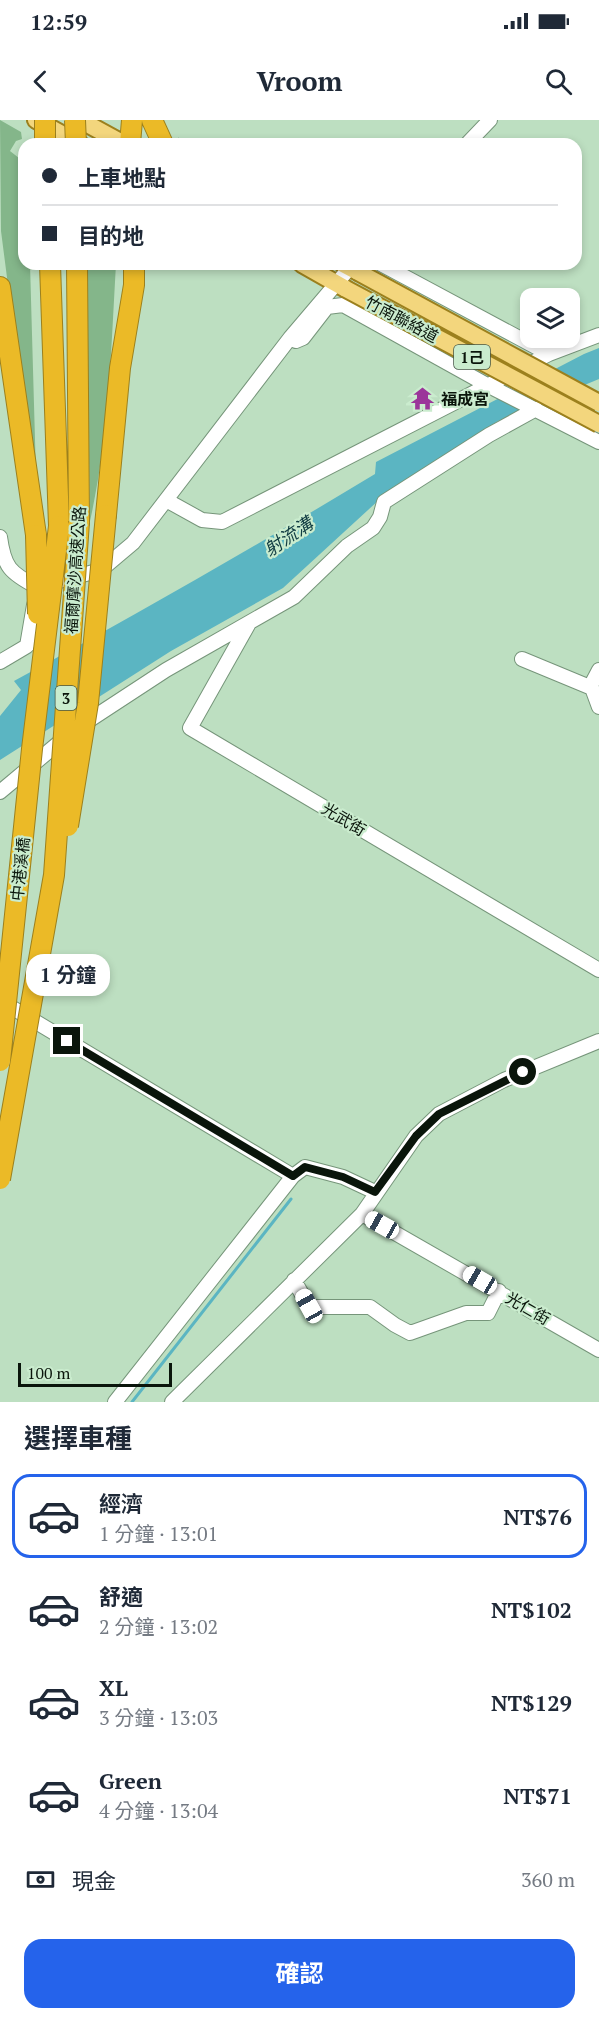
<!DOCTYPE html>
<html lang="zh-TW">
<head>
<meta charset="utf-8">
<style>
  body { margin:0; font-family:"PT Serif","Noto Sans TC",serif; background:#f6f6f7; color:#1f2937; height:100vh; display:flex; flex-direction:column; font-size:22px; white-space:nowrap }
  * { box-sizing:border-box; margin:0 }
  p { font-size:20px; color:#747a83 }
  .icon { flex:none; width:33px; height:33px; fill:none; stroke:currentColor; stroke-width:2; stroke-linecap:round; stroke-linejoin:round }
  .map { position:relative; height:1282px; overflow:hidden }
  .panel { display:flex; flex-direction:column; background:#fff; flex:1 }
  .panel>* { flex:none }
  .hud { position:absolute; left:18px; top:18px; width:564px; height:132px; border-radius:18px; box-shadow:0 3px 9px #0003; display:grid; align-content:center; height:132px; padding:0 24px; background:#fff }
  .buttons { position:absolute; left:520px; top:168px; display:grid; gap:12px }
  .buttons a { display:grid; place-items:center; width:60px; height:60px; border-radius:12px; background:#fff; box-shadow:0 3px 9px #0003; font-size:30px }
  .scale { position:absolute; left:18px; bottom:15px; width:154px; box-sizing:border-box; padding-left:6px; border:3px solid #0a150b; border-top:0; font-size:16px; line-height:21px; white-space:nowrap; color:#0a150b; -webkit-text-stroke:4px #caecce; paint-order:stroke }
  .end { position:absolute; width:27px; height:27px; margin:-14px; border:8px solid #0a150b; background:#fff; box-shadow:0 0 0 3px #fff }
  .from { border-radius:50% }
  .bubble { position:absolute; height:42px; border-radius:18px; background:#fff; box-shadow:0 3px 9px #0003; font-size:20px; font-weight:700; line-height:42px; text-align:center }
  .car { position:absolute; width:18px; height:36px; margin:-18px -9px; border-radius:8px; box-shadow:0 0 4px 2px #0007; background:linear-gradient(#fff 24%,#345 0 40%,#fff 0 76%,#345 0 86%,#fff 0) }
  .hud b { display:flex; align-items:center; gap:21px; height:57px; font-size:22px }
  .hud b+b { border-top:2px solid #e0e1e3 }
  .hud i { width:15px; height:15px; background:#1f2937 }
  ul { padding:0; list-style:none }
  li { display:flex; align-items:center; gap:18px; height:84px; margin:0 12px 9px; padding:0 12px; border:3px solid transparent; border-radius:18px }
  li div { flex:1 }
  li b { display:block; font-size:22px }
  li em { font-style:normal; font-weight:700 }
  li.selected { border-color:#2563eb }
  li>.icon { width:54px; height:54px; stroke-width:1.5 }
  h2 { padding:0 24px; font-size:27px; line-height:72px }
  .pay { display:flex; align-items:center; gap:15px; height:66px; padding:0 24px; font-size:22px }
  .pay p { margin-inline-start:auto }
  .primary-button { display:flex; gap:12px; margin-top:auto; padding:12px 24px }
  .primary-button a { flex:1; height:69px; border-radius:18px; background:#2563eb; color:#fff; font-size:24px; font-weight:700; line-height:69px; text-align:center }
  .status { display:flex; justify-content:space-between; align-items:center; height:42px; padding:0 30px; background:#fff; direction:ltr }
  .status svg { height:16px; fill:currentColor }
  header { display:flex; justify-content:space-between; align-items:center; height:78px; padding:0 24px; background:#fff; font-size:27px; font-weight:700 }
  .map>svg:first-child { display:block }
</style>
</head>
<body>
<div class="status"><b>12:59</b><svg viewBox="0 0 49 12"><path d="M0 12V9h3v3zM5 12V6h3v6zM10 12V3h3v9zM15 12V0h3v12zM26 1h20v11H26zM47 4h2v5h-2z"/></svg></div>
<header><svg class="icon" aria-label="back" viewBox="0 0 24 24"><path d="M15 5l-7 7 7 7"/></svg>Vroom<svg class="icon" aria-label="search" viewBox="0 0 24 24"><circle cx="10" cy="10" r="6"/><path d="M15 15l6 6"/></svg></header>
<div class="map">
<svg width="599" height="1282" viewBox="0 0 599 1282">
  <rect width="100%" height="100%" fill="#bddfc1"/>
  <!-- green -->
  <path fill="#84b68a" d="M0 0 21 12 22 19 16 21 10 31 24 42V144H30L37 390 1 111Z
    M86 144H116C111 230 109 317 90 401Z"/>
  <!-- water -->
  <path fill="#5bb5c2" d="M599 228V259L498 301 380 379 283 468 171 531 0 640V596L21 570 14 561C136 495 256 426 375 354L376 342 584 234Z"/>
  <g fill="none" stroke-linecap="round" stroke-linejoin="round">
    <!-- stream -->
    <path stroke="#5bb5c2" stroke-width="3" d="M132 1282 291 1079"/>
    <defs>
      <path id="minor" d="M467 24 490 0
        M381 144 549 234
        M290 218 296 221 303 218 327 187 343 185 487 265 599 322
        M166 380 202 400 222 402 549 234 599 215
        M0 417C4 447 10 453 37 467
        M44 465 101 450 133 423 290 218 353 144
        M248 505 190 608 599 850
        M522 539 592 568 599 587
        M0 542 27 526 34 485
        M590 567 599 550
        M82 605 166 550 294 477 347 426 373 408 380 397 384 382 489 315 536 289
        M0 672 67 616
        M1 881 293 1056
        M362 1094 599 1230
        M294 1160 309 1187H370L395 1205 410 1213 466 1193H488L499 1171
        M115 1282 293 1056 305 1047 343 1057 375 1072
        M172 1282 362 1094 416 1016 439 994 504 960 599 921"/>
      <path id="major" d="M36 0 80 24
        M80 0 124 24
        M302 144 346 169
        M343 144 358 152"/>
      <path id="highway" d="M152 0 163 24
        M130 24 132 0
        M50 144 59 406
        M77 144 79 402
        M0 167 36 415
        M106 395 120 248 134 165V144"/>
    </defs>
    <!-- minor casing -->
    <use href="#minor" stroke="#76957a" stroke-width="16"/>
    <!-- major casing -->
    <use href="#major" stroke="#9c801d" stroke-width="20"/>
    <!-- highway casing -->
    <use href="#highway" stroke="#9c801d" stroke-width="22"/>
    <!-- path -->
    <path stroke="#85a088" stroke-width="1.5" stroke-dasharray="4.5 4.5" stroke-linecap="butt" d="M178 18 183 24"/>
    <!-- minor -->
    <use href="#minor" stroke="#fff" stroke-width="14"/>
    <!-- major -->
    <use href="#major" stroke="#f3d67d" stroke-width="16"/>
    <!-- highway -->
    <use href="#highway" stroke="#ebba27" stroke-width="20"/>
    <defs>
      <path id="major-bridge" d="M358 152 599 283
        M346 169 599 304"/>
      <path id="highway-bridge" d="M45 0V24
        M75 0 76 24
        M36 415 38 494
        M68 706 88 583 106 395
        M0 941 32 629 59 406
        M0 1059 54 755 79 402"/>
    </defs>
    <!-- major-bridge casing -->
    <use href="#major-bridge" stroke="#9c801d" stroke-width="20" stroke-linecap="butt"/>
    <!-- highway-bridge casing -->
    <use href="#highway-bridge" stroke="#9c801d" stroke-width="22" stroke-linecap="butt"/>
    <!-- major-bridge -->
    <use href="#major-bridge" stroke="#f3d67d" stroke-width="16"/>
    <!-- highway-bridge -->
    <use href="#highway-bridge" stroke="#ebba27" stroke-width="20"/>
  </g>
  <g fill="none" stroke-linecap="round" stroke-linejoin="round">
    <!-- route -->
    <path stroke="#0a150b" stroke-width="8" d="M67 921 293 1056 305 1047 343 1057 375 1072 416 1016 439 994 523 952"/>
  </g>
  <!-- icons -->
  <defs>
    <symbol id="temple-bare" viewBox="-9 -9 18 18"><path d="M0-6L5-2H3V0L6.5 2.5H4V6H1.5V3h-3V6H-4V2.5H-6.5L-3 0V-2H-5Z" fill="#9b359a" stroke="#caecce" stroke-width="2.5" paint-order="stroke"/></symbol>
  </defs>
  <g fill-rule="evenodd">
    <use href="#temple-bare" x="406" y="262" width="33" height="33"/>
  </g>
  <g text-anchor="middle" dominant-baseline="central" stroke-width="4.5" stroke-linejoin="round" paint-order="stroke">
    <!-- shield labels -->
    <g fill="#caecce" stroke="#445646" stroke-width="1.5">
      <rect x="454" y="225" width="36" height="24" rx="4.5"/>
      <rect x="55.5" y="566" width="21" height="24" rx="4.5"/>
    </g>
    <g font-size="15" font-weight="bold" fill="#0a150b">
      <text x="472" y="237">1己</text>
      <text x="66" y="578">3</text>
    </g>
    <!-- street labels -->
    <g font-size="16" fill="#0a150b" stroke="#caecce">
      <text transform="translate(402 199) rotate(28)">竹南聯絡道</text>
      <text transform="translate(75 450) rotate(-86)">福爾摩沙高速公路</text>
      <text transform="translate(344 699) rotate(31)">光武街</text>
      <text transform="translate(20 749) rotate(-84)">中港溪橋</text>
      <text transform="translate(528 1188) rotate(30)">光仁街</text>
    </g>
    <!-- poi labels -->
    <g font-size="16" font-weight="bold" fill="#0a150b" stroke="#caecce" text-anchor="start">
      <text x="441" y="279">福成宮</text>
    </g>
    <!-- water labels -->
    <g font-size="18" font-style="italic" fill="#113c42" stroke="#caecce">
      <text transform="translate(288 416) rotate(-34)">射流溝</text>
    </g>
  </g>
</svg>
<div class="buttons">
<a><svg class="icon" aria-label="layers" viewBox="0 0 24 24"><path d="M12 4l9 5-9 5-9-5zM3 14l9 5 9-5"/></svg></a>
</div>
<div class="scale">100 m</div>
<i class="end from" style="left:523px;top:952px"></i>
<i class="end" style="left:67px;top:921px"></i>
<div class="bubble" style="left:26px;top:834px;width:84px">1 分鐘</div>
<i class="car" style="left:382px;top:1105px;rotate:299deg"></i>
<i class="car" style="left:480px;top:1160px;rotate:300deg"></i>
<i class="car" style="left:309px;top:1186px;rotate:331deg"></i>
<div class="hud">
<b><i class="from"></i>上車地點</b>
<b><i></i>目的地</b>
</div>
</div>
<section class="panel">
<h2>選擇車種</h2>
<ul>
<li class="selected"><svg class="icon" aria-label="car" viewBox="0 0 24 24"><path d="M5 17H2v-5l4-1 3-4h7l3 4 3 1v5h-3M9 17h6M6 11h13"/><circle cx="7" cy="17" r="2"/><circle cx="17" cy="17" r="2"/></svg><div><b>經濟</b><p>1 分鐘 · 13:01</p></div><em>NT$76</em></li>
<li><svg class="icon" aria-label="car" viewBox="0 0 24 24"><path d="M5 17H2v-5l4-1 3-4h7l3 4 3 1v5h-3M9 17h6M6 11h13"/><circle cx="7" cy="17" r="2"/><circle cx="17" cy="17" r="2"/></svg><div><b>舒適</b><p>2 分鐘 · 13:02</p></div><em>NT$102</em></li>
<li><svg class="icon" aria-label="car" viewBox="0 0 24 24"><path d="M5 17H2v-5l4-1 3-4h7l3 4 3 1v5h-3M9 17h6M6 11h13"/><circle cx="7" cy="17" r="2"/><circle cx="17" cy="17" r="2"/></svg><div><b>XL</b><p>3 分鐘 · 13:03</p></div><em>NT$129</em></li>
<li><svg class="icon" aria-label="car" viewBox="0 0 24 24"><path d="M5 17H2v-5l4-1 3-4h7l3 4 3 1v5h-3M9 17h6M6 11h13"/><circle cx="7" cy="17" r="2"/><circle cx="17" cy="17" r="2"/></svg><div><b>Green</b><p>4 分鐘 · 13:04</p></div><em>NT$71</em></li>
</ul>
<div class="pay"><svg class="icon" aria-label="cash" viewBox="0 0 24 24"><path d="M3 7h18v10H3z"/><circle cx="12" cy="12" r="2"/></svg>現金<p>360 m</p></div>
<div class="primary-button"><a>確認</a></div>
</section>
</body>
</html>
